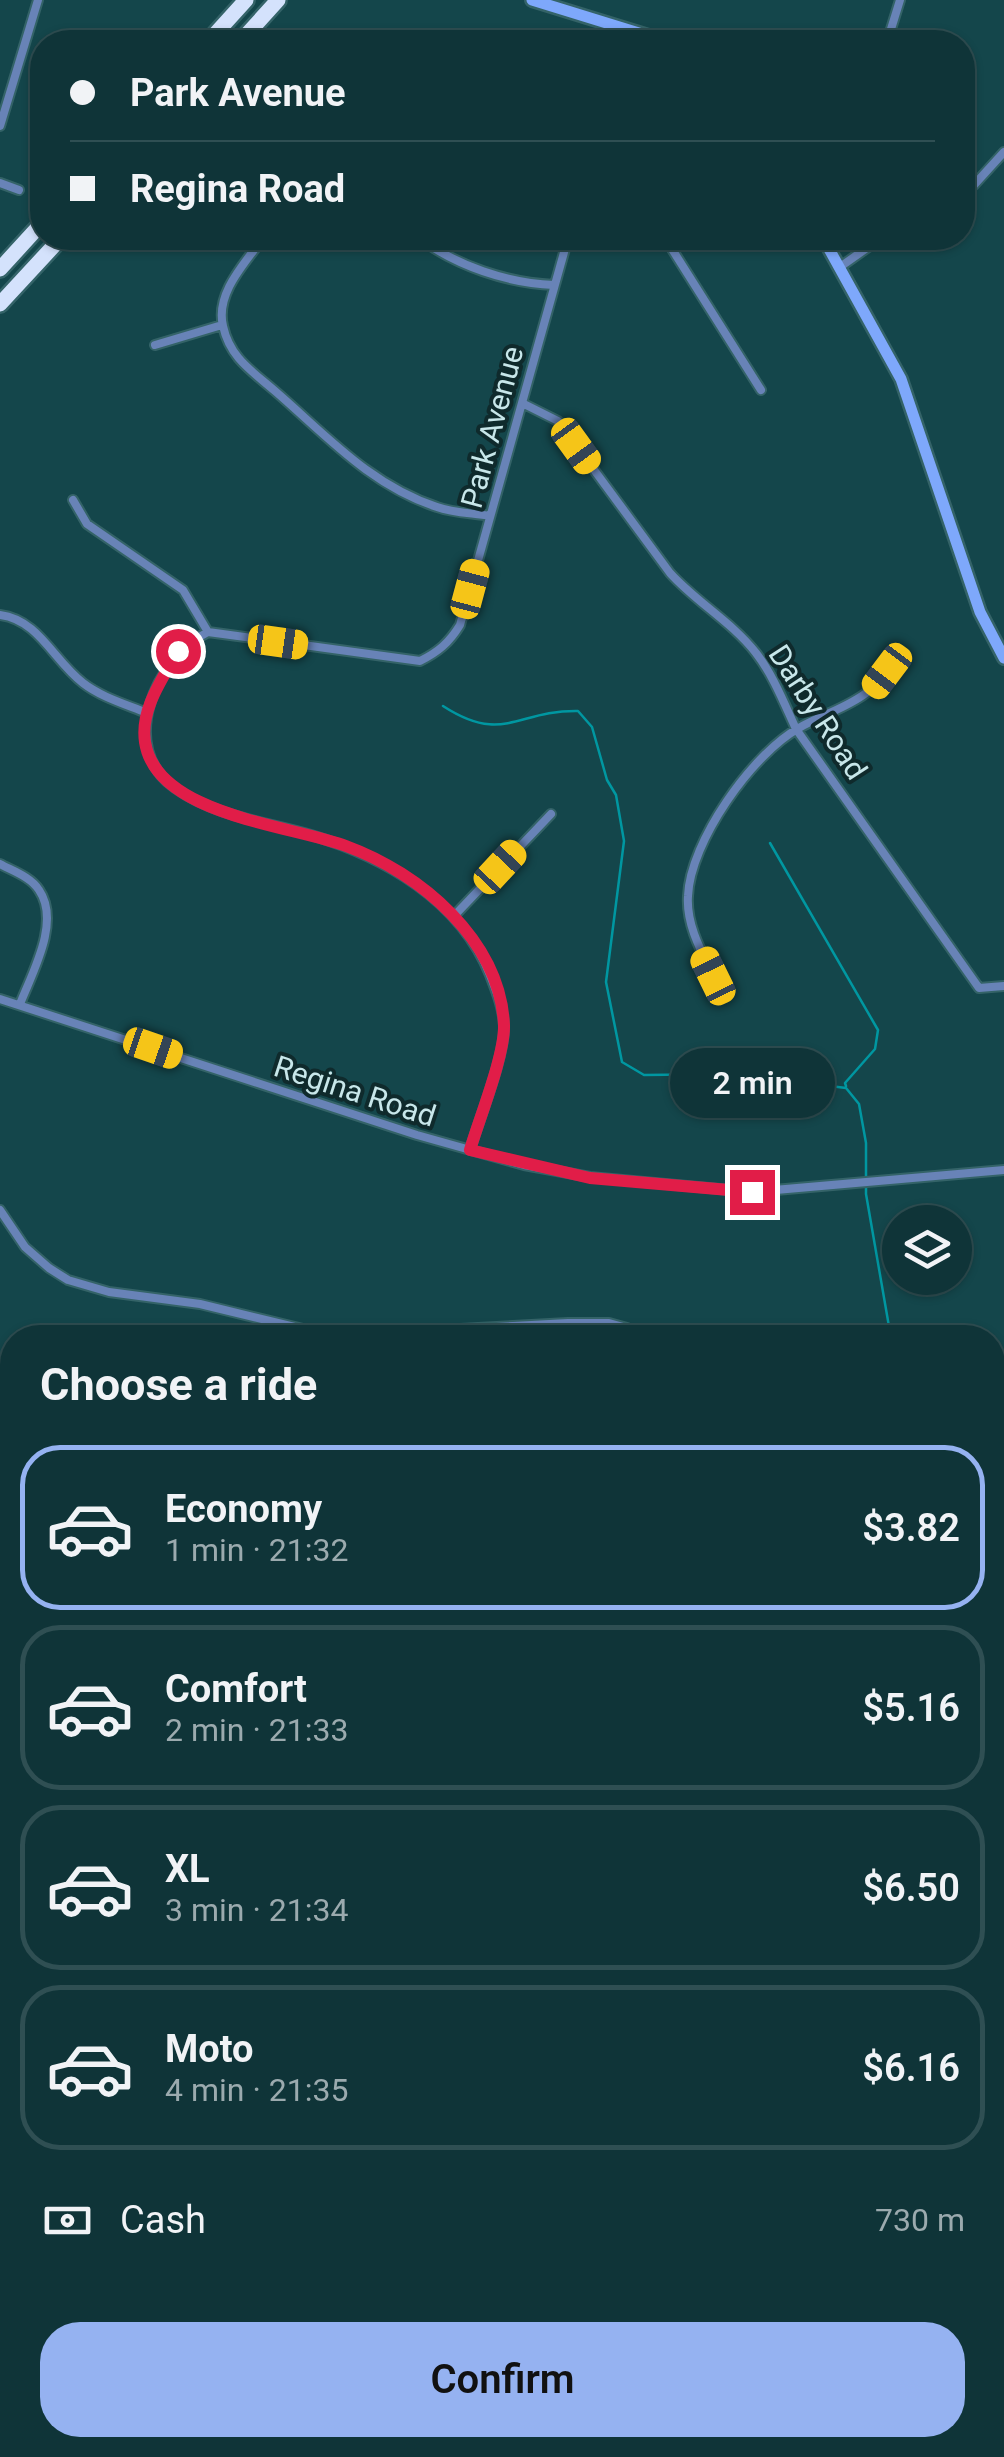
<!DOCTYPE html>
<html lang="en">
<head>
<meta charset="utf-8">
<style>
  body { margin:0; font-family:Roboto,sans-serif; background:#183c40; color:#f1f3f6; height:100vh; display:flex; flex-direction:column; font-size:38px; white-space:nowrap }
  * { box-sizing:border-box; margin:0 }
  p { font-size:32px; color:#9baaae }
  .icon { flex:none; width:55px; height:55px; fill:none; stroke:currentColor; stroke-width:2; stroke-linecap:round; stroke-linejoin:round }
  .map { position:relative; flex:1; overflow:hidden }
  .side { position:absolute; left:0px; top:1325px; width:1005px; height:1132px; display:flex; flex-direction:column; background:#0f3438; border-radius:40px 40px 0 0; box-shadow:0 2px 8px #0004,0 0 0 2px #2f4f53 }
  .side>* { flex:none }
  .banner { position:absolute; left:30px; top:30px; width:945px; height:220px; border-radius:40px; box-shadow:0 2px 8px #0004,0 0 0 2px #2f4f53; display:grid; align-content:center; height:220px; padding:0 40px; background:#0f3438 }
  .tools { position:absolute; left:882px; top:1205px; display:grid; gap:20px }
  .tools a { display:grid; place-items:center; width:90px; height:90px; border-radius:50%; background:#0f3438; box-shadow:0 2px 8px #0004,0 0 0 2px #2f4f53; font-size:50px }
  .end { position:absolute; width:45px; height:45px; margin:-22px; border:12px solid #e11d48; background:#fff; box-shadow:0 0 0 5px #fff }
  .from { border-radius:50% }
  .bubble { position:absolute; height:70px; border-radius:35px; background:#0f3438; box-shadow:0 2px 8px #0004,0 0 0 2px #2f4f53; font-size:32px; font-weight:600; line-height:70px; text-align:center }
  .car { position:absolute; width:30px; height:60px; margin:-30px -15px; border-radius:12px; box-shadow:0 0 8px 2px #0007; background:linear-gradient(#f5c518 24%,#345 0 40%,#f5c518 0 76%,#345 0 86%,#f5c518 0) }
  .banner b { display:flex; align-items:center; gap:35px; height:95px; font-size:38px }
  .banner b+b { border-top:2px solid #2f4f53 }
  .banner i { width:25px; height:25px; background:#f1f3f6 }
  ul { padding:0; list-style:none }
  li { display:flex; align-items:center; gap:30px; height:165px; margin:0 20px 15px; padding:0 20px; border:5px solid #2f4f53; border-radius:40px }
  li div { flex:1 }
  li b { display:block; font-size:38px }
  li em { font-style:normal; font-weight:600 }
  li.selected { border-color:#95b2f1 }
  li>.icon { width:90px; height:90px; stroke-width:1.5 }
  h2 { padding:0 40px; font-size:45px; line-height:120px }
  .pay { display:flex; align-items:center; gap:25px; height:110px; padding:0 40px; font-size:38px }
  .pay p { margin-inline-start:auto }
  .primary-button { display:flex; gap:20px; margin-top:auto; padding:20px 40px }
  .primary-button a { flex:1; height:115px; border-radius:40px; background:#95b2f1; color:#111; font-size:40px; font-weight:600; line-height:115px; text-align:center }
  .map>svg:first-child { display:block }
</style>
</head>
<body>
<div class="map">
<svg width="1004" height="2457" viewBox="0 0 1004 2457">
  <rect width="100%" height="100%" fill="#14464b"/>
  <!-- forest -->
  <path fill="#9856a0" d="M1004 2243V2457H835L842 2445H912L919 2450 922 2445H992L993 2256Z"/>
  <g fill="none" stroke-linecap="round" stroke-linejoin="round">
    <!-- stream -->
    <path stroke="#0097a1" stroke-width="2.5" d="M443 706C503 745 517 710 578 711L592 727 607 780 616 795 624 841 606 982 622 1062 644 1075 733 1074 846 1088 859 1104 866 1143V1194L891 1338
      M770 843 878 1030 875 1049 845 1083 846 1086
      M992 1392 1004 1397"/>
    <defs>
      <path id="street" d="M887 42 900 0
        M0 126 38 0
        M0 183 19 190
        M962 191 974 185 1004 152
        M263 238C246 262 215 293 223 326 230 358 252 371 275 391 326 435 370 485 437 507 453 513 473 513 490 516
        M419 238C457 266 507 283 554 285
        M665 238 761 390
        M840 267 881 238
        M155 345 222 325
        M522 403 558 421 670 573C696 602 732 622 756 653 773 675 784 703 796 729L979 988 1004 986
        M73 500 87 524 183 590 208 632
        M0 615C39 620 53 660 83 683 101 697 125 704 147 713
        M0 864C13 871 31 877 39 890 61 922 32 973 20 1004
        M454 916 551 814
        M713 975C701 951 686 924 688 896 690 842 752 754 799 728 835 707 880 701 890 655
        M0 999 417 1135 524 1165 590 1177 752 1192 1004 1170
        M470 1150C479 1119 505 1056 504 1026 503 1007 496 991 490 975 460 900 385 857 311 835 266 822 214 816 175 788 117 748 155 658 208 632L420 661C438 652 449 643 460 625L568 238
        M0 1210 25 1247 49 1268 68 1280 109 1292 200 1304 332 1336 568 1323H609L627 1328 643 1338
        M261 1338 265 1321
        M0 1641 12 1660
        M0 1722 12 1716
        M0 1963 12 1954
        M992 2171 1004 2156
        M0 2214 12 2219
        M600 2445 614 2457
        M27 2449 66 2457
        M192 2457 196 2445
        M753 2457 760 2445"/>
      <path id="secondary" d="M532 0 668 42
        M823 238 901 379 980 612 1004 658
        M0 1450 12 1453
        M992 1912 1004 1918"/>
      <path id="highway" d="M208 42 246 0
        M240 42 278 0
        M0 269 42 223
        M0 304 61 238"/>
    </defs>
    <!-- street casing -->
    <use href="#street" stroke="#346368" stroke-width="12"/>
    <!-- secondary casing -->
    <use href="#secondary" stroke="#346368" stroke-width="16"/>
    <!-- highway casing -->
    <use href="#highway" stroke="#346368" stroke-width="20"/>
    <!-- street -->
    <use href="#street" stroke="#6883b7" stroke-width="8"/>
    <!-- secondary -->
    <use href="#secondary" stroke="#7ea8fb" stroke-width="11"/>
    <!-- highway -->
    <use href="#highway" stroke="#d4e2fc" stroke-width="15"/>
  </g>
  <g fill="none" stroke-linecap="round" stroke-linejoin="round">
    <!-- route -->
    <path stroke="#e11d48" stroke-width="12" d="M178 651C163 678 140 709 145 742 156 815 290 825 346 846 420 873 500 940 504 1025 505 1055 479 1119 470 1150L590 1178 752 1192"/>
  </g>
  <g text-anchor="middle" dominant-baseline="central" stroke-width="8" stroke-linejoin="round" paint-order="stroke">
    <!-- street labels -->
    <g font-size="30" fill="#c8e7ea" stroke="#0f2a2c">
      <text transform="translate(492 427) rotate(-75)">Park Avenue</text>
      <text transform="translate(818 712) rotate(57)">Darby Road</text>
      <text transform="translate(355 1091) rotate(18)">Regina Road</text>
    </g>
  </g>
</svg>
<div class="tools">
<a><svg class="icon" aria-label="layers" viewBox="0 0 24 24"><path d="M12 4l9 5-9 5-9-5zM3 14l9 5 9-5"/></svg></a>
</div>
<i class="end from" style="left:178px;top:651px"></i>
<i class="end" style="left:752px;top:1192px"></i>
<div class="bubble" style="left:670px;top:1048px;width:165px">2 min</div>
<i class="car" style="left:576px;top:446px;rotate:144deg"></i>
<i class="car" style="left:470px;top:589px;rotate:15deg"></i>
<i class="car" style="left:278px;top:642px;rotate:98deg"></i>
<i class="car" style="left:887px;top:671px;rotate:217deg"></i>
<i class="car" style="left:500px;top:867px;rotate:43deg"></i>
<i class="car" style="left:713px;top:976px;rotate:334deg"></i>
<i class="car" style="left:153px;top:1048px;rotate:109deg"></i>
<div class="banner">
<b><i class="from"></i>Park Avenue</b>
<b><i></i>Regina Road</b>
</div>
<section class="side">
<h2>Choose a ride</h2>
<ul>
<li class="selected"><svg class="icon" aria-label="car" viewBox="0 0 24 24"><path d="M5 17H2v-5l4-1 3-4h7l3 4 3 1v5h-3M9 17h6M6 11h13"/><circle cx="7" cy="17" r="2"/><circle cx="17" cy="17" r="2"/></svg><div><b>Economy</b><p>1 min · 21:32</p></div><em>$3.82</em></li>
<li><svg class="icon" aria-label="car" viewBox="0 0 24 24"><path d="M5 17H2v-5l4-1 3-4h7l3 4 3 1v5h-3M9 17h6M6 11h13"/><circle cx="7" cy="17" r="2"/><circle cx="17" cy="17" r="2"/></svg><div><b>Comfort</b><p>2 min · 21:33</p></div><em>$5.16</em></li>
<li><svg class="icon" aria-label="car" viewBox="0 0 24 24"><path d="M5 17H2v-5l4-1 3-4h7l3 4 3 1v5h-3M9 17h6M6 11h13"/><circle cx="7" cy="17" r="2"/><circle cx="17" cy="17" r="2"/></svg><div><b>XL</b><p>3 min · 21:34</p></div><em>$6.50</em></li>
<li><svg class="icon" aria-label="car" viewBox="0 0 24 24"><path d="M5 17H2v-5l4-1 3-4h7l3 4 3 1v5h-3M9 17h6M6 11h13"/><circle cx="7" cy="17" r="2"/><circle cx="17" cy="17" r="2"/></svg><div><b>Moto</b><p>4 min · 21:35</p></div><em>$6.16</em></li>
</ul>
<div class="pay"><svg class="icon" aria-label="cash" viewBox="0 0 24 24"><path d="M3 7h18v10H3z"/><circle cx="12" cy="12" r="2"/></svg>Cash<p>730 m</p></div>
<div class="primary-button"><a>Confirm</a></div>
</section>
</div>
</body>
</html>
